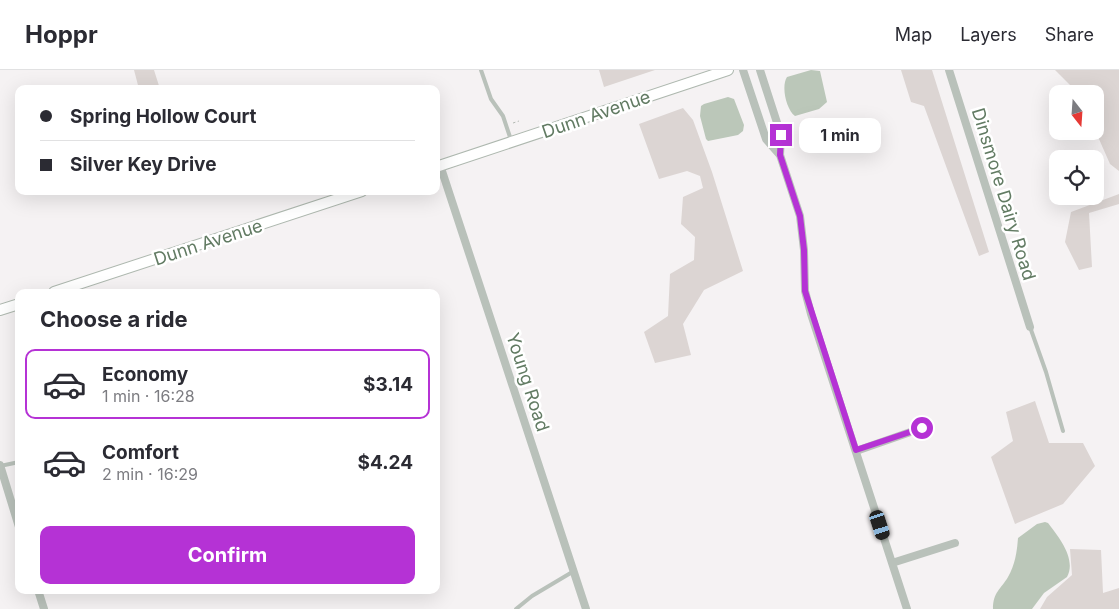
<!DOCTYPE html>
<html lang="en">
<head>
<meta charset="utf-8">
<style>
  body { margin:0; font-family:Inter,sans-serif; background:#f7f7f7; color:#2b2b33; height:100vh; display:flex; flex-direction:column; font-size:19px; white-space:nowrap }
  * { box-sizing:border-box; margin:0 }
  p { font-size:16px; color:#7c7c81 }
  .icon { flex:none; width:28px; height:28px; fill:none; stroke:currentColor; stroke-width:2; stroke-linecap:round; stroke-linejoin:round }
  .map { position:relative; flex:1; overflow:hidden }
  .details { position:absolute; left:15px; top:219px; width:425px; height:305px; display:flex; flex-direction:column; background:#fff; border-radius:10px; box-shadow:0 5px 20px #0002 }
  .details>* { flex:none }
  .guide { position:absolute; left:15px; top:15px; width:425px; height:110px; border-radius:10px; box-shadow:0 5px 20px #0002; display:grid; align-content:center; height:110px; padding:0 25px; background:#fff }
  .needle { width:32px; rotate:163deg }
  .fabs { position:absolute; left:1049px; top:15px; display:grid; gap:10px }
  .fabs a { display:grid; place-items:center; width:55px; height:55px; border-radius:10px; background:#fff; box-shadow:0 5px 20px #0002; font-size:25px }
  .end { position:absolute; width:22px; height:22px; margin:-11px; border:6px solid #b532d5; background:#fff; box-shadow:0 0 0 2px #fff }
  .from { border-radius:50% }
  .bubble { position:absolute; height:35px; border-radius:10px; background:#fff; box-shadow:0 5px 20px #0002; font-size:16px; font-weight:700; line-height:35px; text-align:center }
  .car { position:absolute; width:15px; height:30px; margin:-15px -8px; border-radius:6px; box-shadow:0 0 4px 1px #0007; background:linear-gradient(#222 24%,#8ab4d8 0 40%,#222 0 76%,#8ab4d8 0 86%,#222 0) }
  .guide b { display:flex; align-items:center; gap:18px; height:48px; font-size:19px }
  .guide b+b { border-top:1px solid #e1e1e2 }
  .guide i { width:12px; height:12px; background:#2b2b33 }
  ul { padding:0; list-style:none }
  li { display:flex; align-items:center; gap:15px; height:70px; margin:0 10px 8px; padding:0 15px; border:2px solid transparent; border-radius:10px }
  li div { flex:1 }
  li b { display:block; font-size:19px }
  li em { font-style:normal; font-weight:700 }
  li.active { border-color:#b532d5 }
  li>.icon { width:45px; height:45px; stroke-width:1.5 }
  h2 { padding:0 25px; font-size:22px; line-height:60px }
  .button { display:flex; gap:10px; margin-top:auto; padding:10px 25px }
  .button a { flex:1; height:58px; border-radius:10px; background:#b532d5; color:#fff; font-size:20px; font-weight:700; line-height:58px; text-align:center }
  header { display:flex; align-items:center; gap:30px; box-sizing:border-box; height:70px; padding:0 25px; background:#fff; border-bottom:1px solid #e1e1e2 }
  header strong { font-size:24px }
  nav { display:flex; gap:28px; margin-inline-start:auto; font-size:18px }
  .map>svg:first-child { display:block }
</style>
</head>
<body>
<header>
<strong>Hoppr</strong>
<nav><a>Map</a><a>Layers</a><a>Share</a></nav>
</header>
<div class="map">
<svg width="1119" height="539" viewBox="0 0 1119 539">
  <rect width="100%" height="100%" fill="#f5f2f3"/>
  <!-- green -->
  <path fill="#dcd5d3" d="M134 0H154L160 19H139Z
    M599 0H655L604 17Z
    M901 0H932L989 182 979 186 924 36 911 32Z
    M1055 0H1119V101L1110 94 1095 60V24H1079Z
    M683 38 693 50 712 102 743 201 704 220 683 254 691 285 655 293 644 262 668 246 670 204 694 190 695 167 681 154 683 127 703 118 700 106 687 101 659 109 639 54Z
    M1119 124V134L1089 143 1092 197 1079 200 1065 172 1071 142Z
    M1035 331 1049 373H1083L1095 396 1063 434 1015 454 991 387 1013 371 1006 342Z
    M1070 479 1101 480 1103 523 1119 518V539H1040L1047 527 1072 505Z"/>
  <!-- water -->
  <path fill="#bbc7b9" d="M811 0 820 1 827 32 819 39 795 46C786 39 781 16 787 7Z
    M728 27 734 29 744 55 743 61 738 65 708 71 706 69 700 46 701 36 704 34Z
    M1045 452 1048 453C1058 466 1077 489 1067 507L1044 523 1032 539H993C993 522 1001 519 1008 507 1015 495 1017 482 1018 468L1037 454Z"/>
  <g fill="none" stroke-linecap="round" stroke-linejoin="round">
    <defs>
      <path id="secondary" d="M436 97 728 0
        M54 222 362 121
        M0 240 19 234"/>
    </defs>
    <!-- secondary casing -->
    <use href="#secondary" stroke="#aeb8af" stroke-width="12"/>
    <!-- path -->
    <path stroke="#b4bab4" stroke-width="1" stroke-dasharray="2.5 2.5" stroke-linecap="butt" d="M513 53 519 51"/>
    <!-- lane -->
    <path stroke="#b9c1ba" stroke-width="4" d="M481 0 491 29 503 46 511 70
      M1030 257 1046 302 1063 361
      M0 396 19 392
      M516 539 532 526 574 501"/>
    <!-- street -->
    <path stroke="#b9c1ba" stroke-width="8" d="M743 0 766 69 780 85
      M760 0 781 65 780 85 800 146 804 180 805 221 811 244 907 539
      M949 0 1030 257
      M440 95 586 539
      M856 381 922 358
      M0 395 19 457
      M892 493 955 473
      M38 520 44 539"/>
    <!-- secondary -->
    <use href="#secondary" stroke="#fff" stroke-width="10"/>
  </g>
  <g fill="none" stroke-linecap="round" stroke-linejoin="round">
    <!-- route -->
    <path stroke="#b532d5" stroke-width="6" d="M781 65 780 85 800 146 804 180 805 221 856 380 922 358"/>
  </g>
  <g text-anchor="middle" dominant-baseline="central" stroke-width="5" stroke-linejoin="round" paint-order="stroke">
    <!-- street labels -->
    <g font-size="18" fill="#627b63" stroke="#fff">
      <text transform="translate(596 44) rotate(-19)">Dunn Avenue</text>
      <text transform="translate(1004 124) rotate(73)">Dinsmore Dairy Road</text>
      <text transform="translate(208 172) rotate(-18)">Dunn Avenue</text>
      <text transform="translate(528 312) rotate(72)">Young Road</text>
    </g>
  </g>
</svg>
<div class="fabs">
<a><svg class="needle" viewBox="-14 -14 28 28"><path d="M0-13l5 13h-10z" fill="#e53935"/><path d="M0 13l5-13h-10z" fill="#7c7c81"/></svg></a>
<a><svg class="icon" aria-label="locate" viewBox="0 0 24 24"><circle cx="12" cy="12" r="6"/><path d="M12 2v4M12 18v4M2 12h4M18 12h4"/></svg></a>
</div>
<i class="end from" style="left:922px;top:358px"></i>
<i class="end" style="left:781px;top:65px"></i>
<div class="bubble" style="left:799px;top:48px;width:82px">1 min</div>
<i class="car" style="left:880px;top:455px;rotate:162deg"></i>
<div class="guide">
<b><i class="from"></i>Spring Hollow Court</b>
<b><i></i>Silver Key Drive</b>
</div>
<section class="details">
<h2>Choose a ride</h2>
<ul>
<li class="active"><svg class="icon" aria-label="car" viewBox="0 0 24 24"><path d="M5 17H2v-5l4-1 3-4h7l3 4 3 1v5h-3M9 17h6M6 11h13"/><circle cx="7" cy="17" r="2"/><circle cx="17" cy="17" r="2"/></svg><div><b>Economy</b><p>1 min · 16:28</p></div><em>$3.14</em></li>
<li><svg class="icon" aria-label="car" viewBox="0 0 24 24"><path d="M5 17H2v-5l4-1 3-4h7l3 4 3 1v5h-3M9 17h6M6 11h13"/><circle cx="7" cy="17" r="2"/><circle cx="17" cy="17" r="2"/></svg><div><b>Comfort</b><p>2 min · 16:29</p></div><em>$4.24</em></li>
</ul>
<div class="button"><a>Confirm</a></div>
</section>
</div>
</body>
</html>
